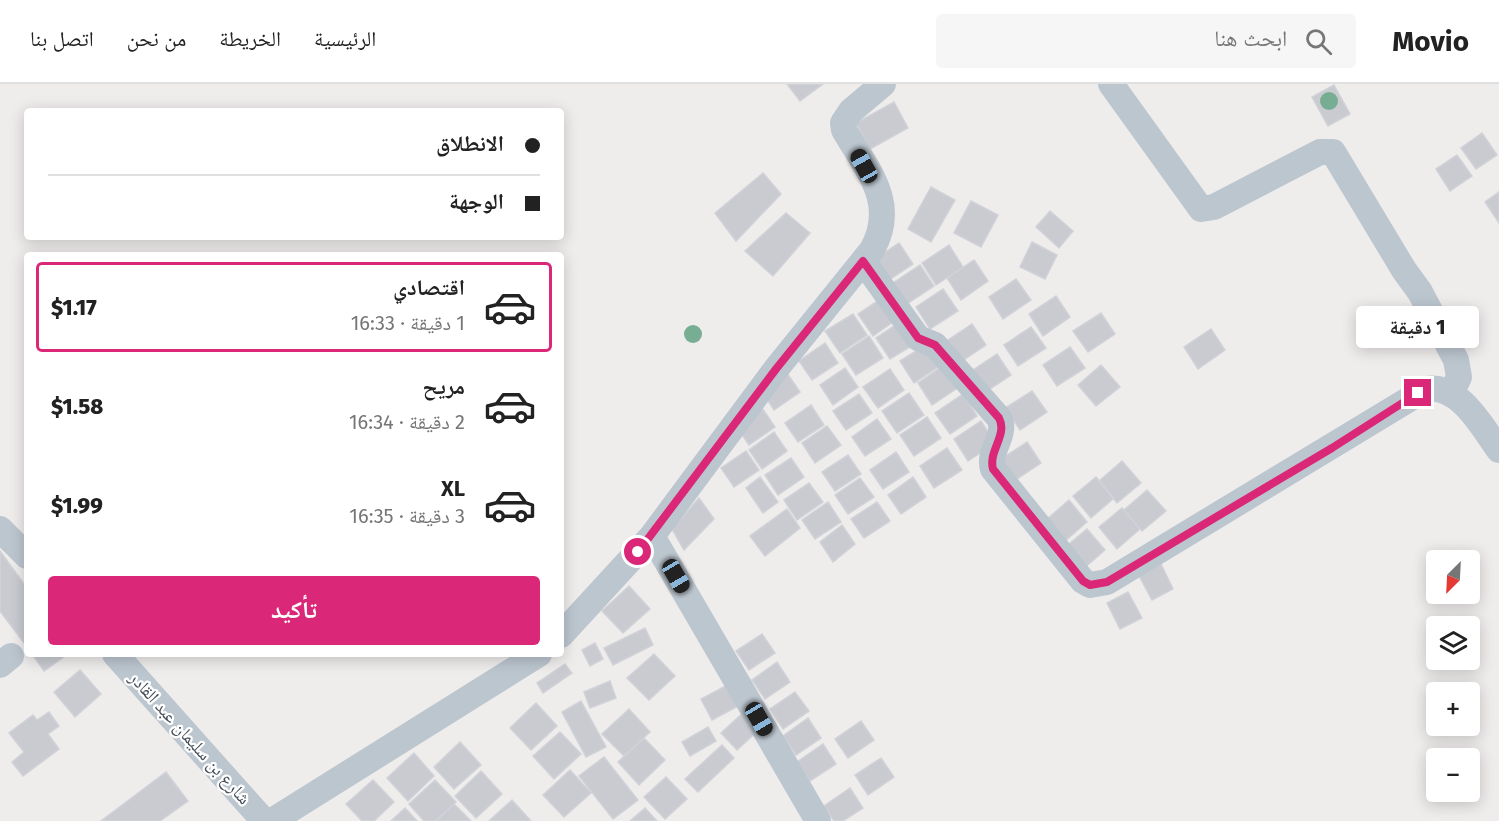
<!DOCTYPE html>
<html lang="ar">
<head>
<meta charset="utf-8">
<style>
  body { margin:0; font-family:"Fira Sans","Noto Naskh Arabic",sans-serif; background:#f6f6f6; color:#222; direction:rtl; height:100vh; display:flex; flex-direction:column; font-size:22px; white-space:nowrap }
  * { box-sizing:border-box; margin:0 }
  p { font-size:20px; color:#767676 }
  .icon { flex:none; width:33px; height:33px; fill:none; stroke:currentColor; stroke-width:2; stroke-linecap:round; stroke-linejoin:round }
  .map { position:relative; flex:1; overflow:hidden; direction:ltr }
  .side { position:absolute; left:24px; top:168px; width:540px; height:405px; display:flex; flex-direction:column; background:#fff; border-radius:6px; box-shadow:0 3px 15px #0003; direction:rtl }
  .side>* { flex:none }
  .hud { position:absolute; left:24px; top:24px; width:540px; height:132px; border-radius:6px; box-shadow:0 3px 15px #0003; direction:rtl; display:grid; align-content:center; height:132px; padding:0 24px; background:#fff }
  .needle { width:39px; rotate:204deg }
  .controls { position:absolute; left:1426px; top:466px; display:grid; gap:12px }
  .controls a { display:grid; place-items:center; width:54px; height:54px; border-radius:6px; background:#fff; box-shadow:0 3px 15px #0003; font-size:30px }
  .end { position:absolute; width:27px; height:27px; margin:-14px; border:8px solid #db2777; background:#fff; box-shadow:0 0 0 3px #fff }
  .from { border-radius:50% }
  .bubble { position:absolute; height:42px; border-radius:6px; background:#fff; box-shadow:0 3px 15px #0003; font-size:20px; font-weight:800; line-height:42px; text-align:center; direction:rtl }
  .car { position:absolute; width:18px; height:36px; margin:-18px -9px; border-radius:8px; box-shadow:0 0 4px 2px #0007; background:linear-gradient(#222 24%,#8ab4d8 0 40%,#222 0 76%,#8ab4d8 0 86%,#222 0) }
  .hud b { display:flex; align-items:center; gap:21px; height:57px; font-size:22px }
  .hud b+b { border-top:2px solid #e0e0e0 }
  .hud i { width:15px; height:15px; background:#222 }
  ul { padding:10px 0 0; list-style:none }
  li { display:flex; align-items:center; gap:18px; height:90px; margin:0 12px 9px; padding:0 12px; border:3px solid transparent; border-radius:6px }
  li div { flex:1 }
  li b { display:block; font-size:22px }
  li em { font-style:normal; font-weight:800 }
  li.active { border-color:#db2777 }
  li>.icon { width:54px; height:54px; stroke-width:1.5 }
  .primary-button { display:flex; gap:12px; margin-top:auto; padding:12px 24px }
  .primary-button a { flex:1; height:69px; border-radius:6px; background:#db2777; color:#fff; font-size:24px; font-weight:800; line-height:69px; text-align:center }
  header { display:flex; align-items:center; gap:36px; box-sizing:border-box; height:84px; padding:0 30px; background:#fff; border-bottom:2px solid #e0e0e0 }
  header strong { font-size:28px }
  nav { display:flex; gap:33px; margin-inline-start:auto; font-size:21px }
  .search { width:420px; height:54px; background:#f6f6f6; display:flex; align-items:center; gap:15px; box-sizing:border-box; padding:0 21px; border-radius:6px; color:#767676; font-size:22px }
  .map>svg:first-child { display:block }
</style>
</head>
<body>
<header>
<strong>Movio</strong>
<div class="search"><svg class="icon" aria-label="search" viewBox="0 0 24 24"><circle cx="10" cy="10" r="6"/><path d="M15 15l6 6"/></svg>ابحث هنا</div>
<nav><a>الرئيسية</a><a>الخريطة</a><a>من نحن</a><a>اتصل بنا</a></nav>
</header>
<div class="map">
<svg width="1499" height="737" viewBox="0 0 1499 737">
  <rect width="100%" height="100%" fill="#efecec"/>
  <!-- building -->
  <path fill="#c9cbd1" stroke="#d0d2d8" stroke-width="1.5" d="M787 0H823L800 17Z
    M1334 1 1350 30 1328 42 1312 13Z
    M894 18 908 44 870 65 856 39Z
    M1482 49 1497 71 1476 85 1461 64Z
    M1457 71 1472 92 1450 107 1436 85Z
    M763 89 781 110 736 157 715 129Z
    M931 103 955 116 931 158 908 145Z
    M1499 108V139L1485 118Z
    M971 117 998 131 981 163 954 149Z
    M1050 127 1073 147 1059 164 1036 143Z
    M786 129 810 149 773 192 745 167Z
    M1032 158 1057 171 1045 195 1020 183Z
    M899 159 913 180 886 198 872 177Z
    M949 161 963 183 936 201 922 179Z
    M974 176 988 197 961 216 947 194Z
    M920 181 934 202 907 220 893 199Z
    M1016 195 1031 216 1003 235 989 213Z
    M943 205 958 227 930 245 916 223Z
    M885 212 900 233 873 252 858 230Z
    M1056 212 1070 233 1043 252 1029 230Z
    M1101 229 1115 250 1088 268 1073 247Z
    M853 230 867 251 840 269 825 247Z
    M903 236 918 258 890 275 876 254Z
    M972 240 986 261 959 279 945 258Z
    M1031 243 1046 264 1018 282 1004 261Z
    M1211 245 1225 266 1198 285 1184 263Z
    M869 252 883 274 856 291 842 270Z
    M825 259 838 279 812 296 799 277Z
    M927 260 941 281 914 299 900 277Z
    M1070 263 1085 284 1057 302 1043 281Z
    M997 270 1011 291 984 309 970 288Z
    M944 281 959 303 932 321 918 299Z
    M1101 281 1120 303 1096 322 1078 301Z
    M845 284 858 303 833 321 820 301Z
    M890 285 904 306 878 324 863 303Z
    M787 289 800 308 774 326 761 306Z
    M1032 307 1047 328 1020 346 1005 324Z
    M909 309 924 331 897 349 882 327Z
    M859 310 872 329 846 346 833 327Z
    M963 310 977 332 950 350 935 329Z
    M811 321 824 341 798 358 785 339Z
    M762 324 775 343 749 361 736 342Z
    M927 333 941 354 914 372 900 351Z
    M877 335 891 355 865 372 852 353Z
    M981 337 995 359 968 377 954 355Z
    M827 342 841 361 815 379 802 359Z
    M774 348 787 367 762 385 749 366Z
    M1027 358 1041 379 1014 397 1000 376Z
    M947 364 962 386 934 404 920 382Z
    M746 367 759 386 734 403 721 384Z
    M896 368 909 388 883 405 870 386Z
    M848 371 861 390 835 407 822 388Z
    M791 374 804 393 778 411 765 391Z
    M1122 377 1141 399 1117 419 1099 397Z
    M760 393 778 418 763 429 746 404Z
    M913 393 926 413 901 430 888 411Z
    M1096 393 1114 414 1091 434 1073 412Z
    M860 394 874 413 848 430 835 411Z
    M809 399 823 418 797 436 784 416Z
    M1147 406 1166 427 1142 447 1124 426Z
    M699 414 714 435 684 466 672 445Z
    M1069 416 1087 438 1064 458 1046 436Z
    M828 418 841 438 815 455 802 436Z
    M877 418 890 437 864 454 851 435Z
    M1122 424 1140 445 1117 465 1099 443Z
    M787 425 800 444 765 472 750 452Z
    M842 441 855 460 833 478 820 458Z
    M1087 445 1105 466 1082 486 1064 464Z
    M0 467 27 504V563L0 527Z
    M1160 478 1173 505 1152 516 1138 490Z
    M629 502 650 525 623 549 602 527Z
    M1128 508 1142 534 1120 545 1107 519Z
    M645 544 653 561 613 581 604 564Z
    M762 550 775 569 749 586 736 567Z
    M595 559 603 575 590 582 582 566Z
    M32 570H68L44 587Z
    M654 570 675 592 649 616 627 594Z
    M777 578 790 598 765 615 752 596Z
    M565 580 572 589 543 609 537 599Z
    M80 586 101 610 75 633 54 608Z
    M610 597 616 614 590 624 584 608Z
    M733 598 744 619 712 636 701 615Z
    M795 608 809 627 783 645 770 625Z
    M581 617 606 663 586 673 562 628Z
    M536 619 557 642 531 666 510 644Z
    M629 625 650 648 624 672 602 650Z
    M745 627 761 644 737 666 721 649Z
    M49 628 59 642 48 650 59 665 23 692 12 678 24 668 9 649 33 631 37 636Z
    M808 634 821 654 796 671 783 652Z
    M861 637 874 656 848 674 835 655Z
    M708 643 716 657 690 672 682 658Z
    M560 648 581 670 554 695 533 672Z
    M644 654 665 676 639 701 618 678Z
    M460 658 481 681 454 705 434 683Z
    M823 660 836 680 810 697 797 678Z
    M722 661 734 674 698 708 685 695Z
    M414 669 434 692 408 717 387 694Z
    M604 673 638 716 613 735 579 692Z
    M881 674 894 693 868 711 855 691Z
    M570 686 591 709 564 733 543 711Z
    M481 687 502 710 476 734 455 712Z
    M166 688 188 717 160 737H101Z
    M666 693 687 715 665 735 644 713Z
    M373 696 394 718 374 737H362L346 720Z
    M435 696 456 718 436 737H424L409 720Z
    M850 704 863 724 843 737H834L824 722Z
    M512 716 531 737H489Z
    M454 720 471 737H435Z
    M405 724 417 737H391Z
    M645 724 657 737H630Z"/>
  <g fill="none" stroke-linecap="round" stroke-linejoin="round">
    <!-- street -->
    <path stroke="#bcc6cf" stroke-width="26" d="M1111 0 1201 125 1214 123 1320 68H1333L1404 186 1420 208 1456 276 1459 293 1451 310
      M863 177 918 254 935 261 999 334C1008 351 987 367 993 385L1083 497 1090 501 1107 498 1426 305C1460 300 1482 343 1499 366
      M0 445 27 472
      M652 452 818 737
      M561 551 652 452 776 285 872 166C898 119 868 87 844 46L843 39 851 27 883 0
      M115 570 264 737
      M0 581 11 572
      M272 737 539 570"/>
  </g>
  <!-- trees -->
  <g fill="#77ae93">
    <circle cx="1329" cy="17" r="9"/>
    <circle cx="693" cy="250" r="9"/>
  </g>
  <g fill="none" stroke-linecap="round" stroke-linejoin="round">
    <!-- route -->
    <path stroke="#db2777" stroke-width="8" d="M638 468 776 285 863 177 918 254 935 261 999 334C1008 351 988 367 993 385L1083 497 1090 501 1107 498 1332 364 1418 309"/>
  </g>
  <g text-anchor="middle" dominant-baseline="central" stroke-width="4.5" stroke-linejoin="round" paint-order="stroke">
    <!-- street labels -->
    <g font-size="18" fill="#444f5a" stroke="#fff">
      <text transform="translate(190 654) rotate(48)">شارع بن سليمان عبد القادر</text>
    </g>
  </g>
</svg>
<div class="controls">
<a><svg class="needle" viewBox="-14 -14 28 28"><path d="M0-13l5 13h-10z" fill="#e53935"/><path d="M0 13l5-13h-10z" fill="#767676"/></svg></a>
<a><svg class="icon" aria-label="layers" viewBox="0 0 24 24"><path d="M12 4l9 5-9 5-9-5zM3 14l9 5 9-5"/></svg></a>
<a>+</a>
<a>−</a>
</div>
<i class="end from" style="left:638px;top:468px"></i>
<i class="end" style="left:1418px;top:309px"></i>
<div class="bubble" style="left:1356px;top:222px;width:123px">1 دقيقة</div>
<i class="car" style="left:864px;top:82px;rotate:331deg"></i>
<i class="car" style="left:676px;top:492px;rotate:150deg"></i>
<i class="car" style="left:759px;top:635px;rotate:150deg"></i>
<div class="hud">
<b><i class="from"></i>الانطلاق</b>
<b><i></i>الوجهة</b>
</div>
<section class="side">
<ul>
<li class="active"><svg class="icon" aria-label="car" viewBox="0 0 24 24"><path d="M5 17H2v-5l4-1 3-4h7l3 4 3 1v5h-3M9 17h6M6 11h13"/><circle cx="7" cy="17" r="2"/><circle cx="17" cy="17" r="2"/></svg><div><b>اقتصادي</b><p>1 دقيقة · 16:33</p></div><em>$1.17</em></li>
<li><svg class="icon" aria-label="car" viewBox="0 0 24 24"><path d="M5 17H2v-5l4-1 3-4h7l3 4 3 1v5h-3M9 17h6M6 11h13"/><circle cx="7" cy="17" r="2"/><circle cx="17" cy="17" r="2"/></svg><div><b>مريح</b><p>2 دقيقة · 16:34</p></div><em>$1.58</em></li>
<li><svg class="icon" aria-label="car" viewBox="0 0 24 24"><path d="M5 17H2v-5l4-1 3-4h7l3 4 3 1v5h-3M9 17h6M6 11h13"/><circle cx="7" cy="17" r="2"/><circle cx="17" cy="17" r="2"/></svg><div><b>XL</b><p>3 دقيقة · 16:35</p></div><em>$1.99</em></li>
</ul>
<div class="primary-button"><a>تأكيد</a></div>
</section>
</div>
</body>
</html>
